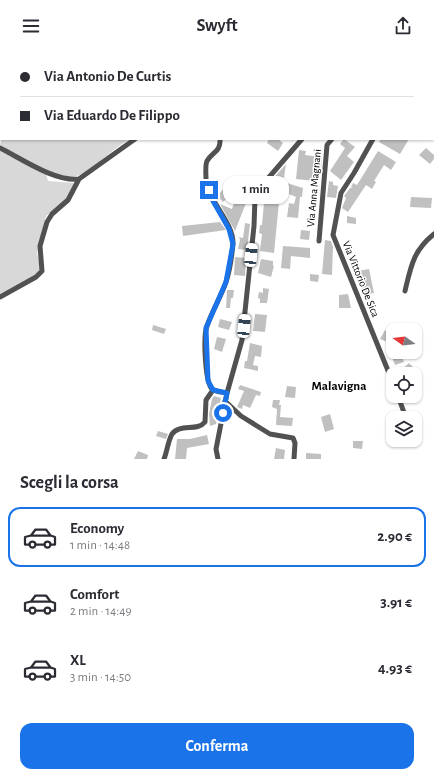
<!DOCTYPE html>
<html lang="it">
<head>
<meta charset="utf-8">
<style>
  body { margin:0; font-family:"Alegreya Sans",sans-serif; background:#f7f7f7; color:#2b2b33; height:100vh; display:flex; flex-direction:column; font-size:15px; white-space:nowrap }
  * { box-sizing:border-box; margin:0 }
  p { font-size:13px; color:#7c7c81 }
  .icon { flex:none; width:22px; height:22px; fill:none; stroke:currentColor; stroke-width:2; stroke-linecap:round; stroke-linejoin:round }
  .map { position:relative; height:407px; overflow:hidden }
  .sheet { display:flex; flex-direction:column; background:#fff; flex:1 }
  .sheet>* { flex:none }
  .banner { position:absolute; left:0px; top:0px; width:434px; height:88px; box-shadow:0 1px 3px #0004; display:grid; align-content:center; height:88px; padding:0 20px; background:#fff }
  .needle { width:26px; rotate:285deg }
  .tools { position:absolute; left:386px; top:271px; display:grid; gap:8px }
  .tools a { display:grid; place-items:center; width:36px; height:36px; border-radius:8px; background:#fff; box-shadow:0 1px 3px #0004; font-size:20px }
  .end { position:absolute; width:18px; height:18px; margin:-9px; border:5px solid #1a73e8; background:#fff; box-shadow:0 0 0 2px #fff }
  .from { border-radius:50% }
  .bubble { position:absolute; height:28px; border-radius:12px; background:#fff; box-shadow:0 1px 3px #0004; font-size:13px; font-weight:700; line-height:28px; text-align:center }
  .car { position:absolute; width:12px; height:24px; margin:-12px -6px; border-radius:5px; box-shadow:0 0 3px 1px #0007; background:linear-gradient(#fff 24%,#345 0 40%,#fff 0 76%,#345 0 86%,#fff 0) }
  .banner b { display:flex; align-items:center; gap:14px; height:38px; font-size:15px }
  .banner b+b { border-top:1px solid #e1e1e2 }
  .banner i { width:10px; height:10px; background:#2b2b33 }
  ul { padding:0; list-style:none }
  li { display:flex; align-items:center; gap:12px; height:60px; margin:0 8px 6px; padding:0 12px; border:2px solid transparent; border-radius:12px }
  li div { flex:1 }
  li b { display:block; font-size:15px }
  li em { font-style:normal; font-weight:700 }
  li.selected { border-color:#1a73e8 }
  li>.icon { width:36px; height:36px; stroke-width:1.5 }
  h2 { padding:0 20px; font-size:18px; line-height:48px }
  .action { display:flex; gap:8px; margin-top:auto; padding:8px 20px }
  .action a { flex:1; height:46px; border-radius:12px; background:#1a73e8; color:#fff; font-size:16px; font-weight:700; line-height:46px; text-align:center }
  header { display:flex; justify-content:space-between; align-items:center; height:52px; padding:0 20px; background:#fff; font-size:18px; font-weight:700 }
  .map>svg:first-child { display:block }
</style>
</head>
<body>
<header><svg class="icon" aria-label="menu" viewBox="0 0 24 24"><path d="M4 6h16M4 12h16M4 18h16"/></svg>Swyft<svg class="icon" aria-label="share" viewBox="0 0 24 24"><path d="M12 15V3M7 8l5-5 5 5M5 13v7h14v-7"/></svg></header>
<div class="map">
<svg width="434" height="407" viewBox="0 0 434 407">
  <rect width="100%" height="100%" fill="#fff"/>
  <!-- green -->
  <path fill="#d8d8d8" d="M2 0H253L1 1Z
    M1 87H130C112 97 99 112 82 122 63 133 19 103 0 94Z
    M0 99 46 122 48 129 74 131 66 148 46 164 37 201 41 214 38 221 0 243Z"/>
  <!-- building -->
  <path fill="#c0c0c0" d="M269 87H278L283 91 278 99 267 91Z
    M344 87 355 95 347 104 354 110 341 128 330 119 345 96 340 92Z
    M381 87H409L400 102 379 90Z
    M426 96 434 103V107L430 112 419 103Z
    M299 98 306 99 305 103 322 105 321 118H316L315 129 296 127Z
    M378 99 396 110 391 118 384 113 374 129 376 130 372 137 366 133 348 160 342 156 346 146 344 144 350 136H353L351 135 353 131 357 133Z
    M286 112 284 126H278L277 129 272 128Z
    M329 129 333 130V133L338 134 336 146 327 145Z
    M230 130 236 134 233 141 223 150 217 144Z
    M287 131 303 136 302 145H300L298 166 287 165 289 151 294 152 296 145 284 140Z
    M265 139 280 140 274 201 260 199 262 182 259 181 260 173H262Z
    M237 142 248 146 235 179 220 152 232 157Z
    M411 145 432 146 431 156 410 155Z
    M347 164 356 166V172L347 171Z
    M220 170 226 178 183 184 182 174Z
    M245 171 250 172 247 198 238 197 240 188 239 185 243 186Z
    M301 178 310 179 309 188 300 187Z
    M325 188 331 189 333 195 332 223 322 222Z
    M283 194 310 196V206L291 204 290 217 281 216Z
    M235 205 246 206 245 224 234 223Z
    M261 207 273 209V214H274L271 225 258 221Z
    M369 217 374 241 363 243 358 219Z
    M310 222 319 223 318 230 310 229Z
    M263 236 269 237 267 251H260V247L258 246 259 240 263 241Z
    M227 238H234L233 246H231L230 256H226Z
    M348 242 351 256H339V243Z
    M255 262 267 263 265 280 253 279Z
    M220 267 232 270 229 278 218 275Z
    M153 273 166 277 164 282 152 278Z
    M389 276 393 279 392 292 380 287 385 278 387 279Z
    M217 285 226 287 222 300 214 297Z
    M250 291 262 294 261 305 255 304 253 313 258 314V319L244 316 245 309H247Z
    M401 302 404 310 395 313 392 305Z
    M409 311 415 317 411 322H401L399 320Z
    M240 333 261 340 260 344 256 343 250 356 243 353 242 357 237 355 244 339 238 337Z
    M287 334 296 335 295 346 285 345Z
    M214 344 221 346 216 372 210 374 209 362 212 347Z
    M273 348H280L279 353H281L280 365 293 366 292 374 276 373 277 357 272 355Z
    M330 362 334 377 325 380 321 365Z
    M158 379 168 382 166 387 156 384Z
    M207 383 209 392 187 396 186 407H175L177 387H190Z
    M353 389H363L362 397 353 396Z
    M276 396 285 398 284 407H274Z
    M138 399 148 403 147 407H134Z
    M306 401 321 402V407H306Z"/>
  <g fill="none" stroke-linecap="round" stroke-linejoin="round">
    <!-- minor -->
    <path stroke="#515151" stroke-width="5" d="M256 1 257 0
      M377 1 378 0
      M406 1 407 0
      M432 1 433 0
      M220 87C221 100 212 100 207 109 205 113 206 122 206 127 208 150 233 169 233 191 232 203 230 218 226 230 221 245 212 259 207 274 203 284 205 330 212 337 216 340 222 340 227 341
      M373 87 354 121 341 141 333 183 393 331
      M0 96C22 107 55 130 79 127L135 87
      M319 189 327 93 332 87
      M405 239C411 214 413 199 434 182
      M0 245 36 225 42 219 40 194 47 170 52 162 68 148 79 127
      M398 344 406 366
      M225 349 241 364 270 382 293 386 295 391 294 407
      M164 407C167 400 168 389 172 382 180 371 197 380 205 370L206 348 213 338
      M218 407 216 397 227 341 242 288 254 174 255 146 258 138 302 87"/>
  </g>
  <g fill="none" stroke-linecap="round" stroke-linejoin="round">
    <!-- route -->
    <path stroke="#1a73e8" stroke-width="5" d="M209 138 213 149 229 177 233 192 226 230 206 276 208 329 213 338 227 341 223 361"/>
  </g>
  <g text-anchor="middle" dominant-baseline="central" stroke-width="3" stroke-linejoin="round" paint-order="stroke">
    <!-- street labels -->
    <g font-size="11" fill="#000" stroke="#fff">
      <text transform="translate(314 136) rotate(-85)">Via Anna Magnani</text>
      <text transform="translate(361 227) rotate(68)">Via Vittorio De Sica</text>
    </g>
    <!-- quarter labels -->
    <g font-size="13" font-weight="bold" fill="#000" stroke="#fff">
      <text x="339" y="334">Malavigna</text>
    </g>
  </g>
</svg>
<div class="tools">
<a><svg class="needle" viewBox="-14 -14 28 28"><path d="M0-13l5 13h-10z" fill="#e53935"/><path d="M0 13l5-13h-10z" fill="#7c7c81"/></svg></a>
<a><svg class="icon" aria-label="locate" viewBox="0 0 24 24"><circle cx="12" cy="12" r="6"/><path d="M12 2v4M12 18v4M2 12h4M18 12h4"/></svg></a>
<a><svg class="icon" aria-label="layers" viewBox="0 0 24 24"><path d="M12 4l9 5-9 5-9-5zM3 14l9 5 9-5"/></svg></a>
</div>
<i class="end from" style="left:223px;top:361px"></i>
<i class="end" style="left:209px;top:138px"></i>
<div class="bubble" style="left:223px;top:124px;width:66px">1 min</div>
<i class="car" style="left:251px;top:203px;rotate:6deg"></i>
<i class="car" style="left:244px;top:274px;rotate:6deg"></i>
<div class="banner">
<b><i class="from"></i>Via Antonio De Curtis</b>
<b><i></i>Via Eduardo De Filippo</b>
</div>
</div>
<section class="sheet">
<h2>Scegli la corsa</h2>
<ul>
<li class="selected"><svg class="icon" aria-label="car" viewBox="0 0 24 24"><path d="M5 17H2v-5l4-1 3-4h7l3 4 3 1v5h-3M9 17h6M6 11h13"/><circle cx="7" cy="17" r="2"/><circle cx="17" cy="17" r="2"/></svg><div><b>Economy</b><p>1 min · 14:48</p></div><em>2.90 €</em></li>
<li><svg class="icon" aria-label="car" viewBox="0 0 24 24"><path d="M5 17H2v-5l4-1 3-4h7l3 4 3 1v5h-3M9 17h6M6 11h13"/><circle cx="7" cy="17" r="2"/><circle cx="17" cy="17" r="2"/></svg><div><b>Comfort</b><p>2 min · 14:49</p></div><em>3.91 €</em></li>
<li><svg class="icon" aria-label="car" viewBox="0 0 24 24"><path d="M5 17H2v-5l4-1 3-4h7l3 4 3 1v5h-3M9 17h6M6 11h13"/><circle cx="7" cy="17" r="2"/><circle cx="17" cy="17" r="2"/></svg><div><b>XL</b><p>3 min · 14:50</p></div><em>4.93 €</em></li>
</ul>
<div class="action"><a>Conferma</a></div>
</section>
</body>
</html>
